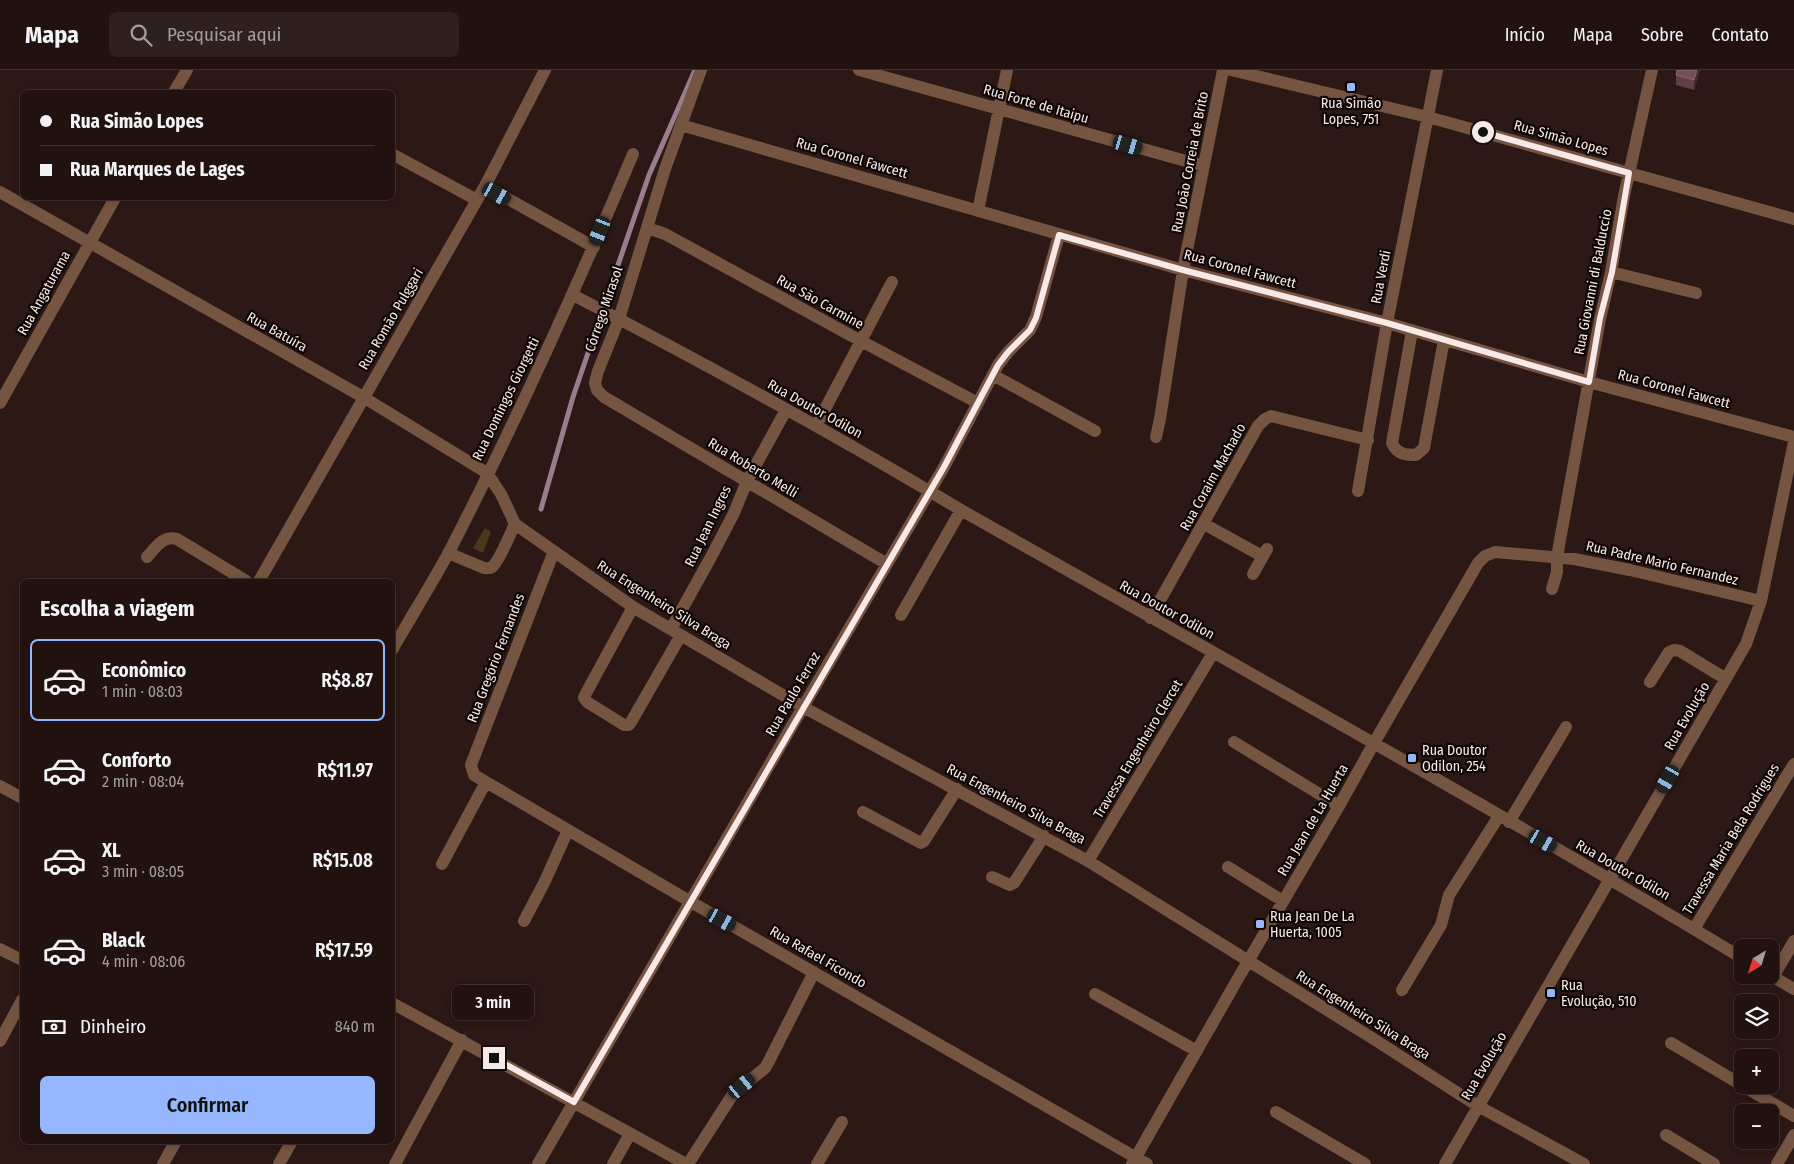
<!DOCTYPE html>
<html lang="pt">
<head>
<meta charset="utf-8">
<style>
  body { margin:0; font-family:"Fira Sans Condensed",sans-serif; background:#2d201e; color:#f1f3f6; height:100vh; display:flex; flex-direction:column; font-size:19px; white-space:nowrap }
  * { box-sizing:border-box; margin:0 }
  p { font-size:16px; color:#a29e9f }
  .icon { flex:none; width:28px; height:28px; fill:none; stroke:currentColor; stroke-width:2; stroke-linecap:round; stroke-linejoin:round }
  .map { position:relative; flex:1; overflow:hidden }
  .panel { position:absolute; left:20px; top:509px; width:375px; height:565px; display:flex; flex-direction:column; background:#211210; border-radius:8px; box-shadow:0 2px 8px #0003,0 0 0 1px #3e3230 }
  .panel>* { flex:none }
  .hud { position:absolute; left:20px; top:20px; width:375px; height:110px; border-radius:8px; box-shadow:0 2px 8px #0003,0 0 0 1px #3e3230; display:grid; align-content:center; height:110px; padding:0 20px; background:#211210 }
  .needle { width:32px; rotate:218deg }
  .fabs { position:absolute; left:1734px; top:869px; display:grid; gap:10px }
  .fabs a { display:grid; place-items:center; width:45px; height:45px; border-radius:8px; background:#211210; box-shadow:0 2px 8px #0003,0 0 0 1px #3e3230; font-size:25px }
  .end { position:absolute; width:22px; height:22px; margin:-11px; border:6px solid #f7e9e6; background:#111; box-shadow:0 0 0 2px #111 }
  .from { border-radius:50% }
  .bubble { position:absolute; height:35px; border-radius:8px; background:#211210; box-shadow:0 2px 8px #0003,0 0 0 1px #3e3230; font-size:16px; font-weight:600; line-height:35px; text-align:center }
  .car { position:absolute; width:15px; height:30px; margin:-15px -8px; border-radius:6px; box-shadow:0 0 4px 1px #0007; background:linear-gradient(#222 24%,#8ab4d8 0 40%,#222 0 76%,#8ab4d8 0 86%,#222 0) }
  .hud b { display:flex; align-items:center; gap:18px; height:48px; font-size:19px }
  .hud b+b { border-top:1px solid #3e3230 }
  .hud i { width:12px; height:12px; background:#f1f3f6 }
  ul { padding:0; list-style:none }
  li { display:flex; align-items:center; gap:15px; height:82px; margin:0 10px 8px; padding:0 10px; border:2px solid transparent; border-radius:8px }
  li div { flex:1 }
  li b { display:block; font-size:19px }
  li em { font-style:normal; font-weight:600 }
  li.on { border-color:#96b6fd }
  li>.icon { width:45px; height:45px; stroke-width:1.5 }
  h2 { padding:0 20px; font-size:22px; line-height:60px }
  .pay { display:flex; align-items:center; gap:12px; height:55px; padding:0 20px; font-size:19px }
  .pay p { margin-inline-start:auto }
  .action { display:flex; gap:10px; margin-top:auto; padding:10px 20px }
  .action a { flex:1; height:58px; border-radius:8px; background:#96b6fd; color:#111; font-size:20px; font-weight:600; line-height:58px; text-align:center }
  header { display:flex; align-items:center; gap:30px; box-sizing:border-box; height:70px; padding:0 25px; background:#211210; border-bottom:1px solid #3e3230 }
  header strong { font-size:24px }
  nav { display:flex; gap:28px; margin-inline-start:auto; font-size:18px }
  .search { width:350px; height:45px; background:#2d201e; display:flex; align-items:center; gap:12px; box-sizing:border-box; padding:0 18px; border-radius:8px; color:#a29e9f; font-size:19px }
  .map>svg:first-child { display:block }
</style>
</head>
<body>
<header>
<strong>Mapa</strong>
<div class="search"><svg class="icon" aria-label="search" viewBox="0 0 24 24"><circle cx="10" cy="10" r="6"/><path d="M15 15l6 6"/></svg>Pesquisar aqui</div>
<nav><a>Início</a><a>Mapa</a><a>Sobre</a><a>Contato</a></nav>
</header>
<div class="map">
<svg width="1794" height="1094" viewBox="0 0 1794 1094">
  <rect width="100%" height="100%" fill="#2c1815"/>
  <!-- green -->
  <path fill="#4a391d" d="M485 458 491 462 483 483 473 478Z"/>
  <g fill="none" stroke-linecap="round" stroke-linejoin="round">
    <!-- stream -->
    <path stroke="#997d8c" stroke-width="5" d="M541 439 573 327 631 157 649 105 695 0"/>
    <!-- minor -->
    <path stroke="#755541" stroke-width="12" d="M701 0 665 99 619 249 598 301 595 313 597 320 604 327 887 494
      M859 0 1204 96
      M1231 0 1428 47 1794 149
      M174 22 187 0
      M681 55 1183 200 1387 253 1589 312 1794 367
      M392 84 477 130
      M485 116 594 177
      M0 122 363 327 487 403 501 424 515 454
      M978 141 1007 0
      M647 158 665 164 861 271 978 333
      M1611 202 1696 223
      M573 225C704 293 834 364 961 440 1222 588 1485 733 1742 888
      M1412 261 1392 373C1397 384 1405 385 1416 385L1424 378 1444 270
      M993 305 1095 361
      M0 333 115 128
      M816 356 892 212
      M1156 367 1160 349 1183 200 1223 0
      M1358 421 1387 253 1437 0
      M515 454 633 537 803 637 1088 791 1372 968 1478 1036 1584 1094
      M1204 454 1262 486
      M554 481 471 695 474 705 691 832 1147 1094
      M448 483 484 498C487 498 490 499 492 497 499 492 511 462 515 454
      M147 487C156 477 163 465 177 469L246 511
      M1253 504 1267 479
      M259 511 485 116 545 0
      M1552 519 1557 502V487L1600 249 1611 202 1624 126 1652 0
      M633 537 585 625 584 628 587 632 624 655H629L631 652 681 565
      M901 545 961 440
      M1150 548 1258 356 1265 349 1271 346 1368 370
      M671 559 711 487 734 443 747 411 786 340
      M392 580C411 547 431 515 449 482 516 352 576 219 633 84
      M1650 612 1669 582 1674 580 1680 581 1726 609
      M1234 672 1339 736
      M0 716 22 728
      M863 742 921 773 924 771 957 719
      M1509 752 1566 657
      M1088 791 1213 583
      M442 794 486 712
      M1228 797 1283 831
      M992 807 1010 815 1014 813 1044 766
      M524 851 545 811 568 760
      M1694 859 1794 694
      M0 879 22 890
      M1770 905 1794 919
      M1773 907 1794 871
      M1402 920 1441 855 1449 825 1499 746
      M1095 924 1197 981
      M392 933 686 1094
      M0 971 22 930
      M1671 973 1794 1046
      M1276 1042 1365 1094
      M1666 1065 1714 1094
      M163 1094 176 1071
      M279 1094 292 1071
      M395 1094 462 970
      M538 1094 803 637 944 397 998 295 1008 282 1030 260 1036 247 1059 165
      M613 1094 630 1064
      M688 1094 733 1024 765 998 769 991 814 902
      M817 1094 842 1052
      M1132 1094 1240 905 1339 736 1374 673 1478 493 1485 486 1495 482 1574 489 1630 500 1761 531
      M1445 1094 1746 574 1761 531 1794 372
      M1777 1094 1794 1065"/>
  </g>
  <!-- wall -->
  <path fill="#623e46" d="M1677 0H1700L1694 20 1676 15V5Z"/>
  <!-- shaded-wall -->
  <path fill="#46272b" d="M1697 0H1700L1694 20V10Z"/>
  <!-- building -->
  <path fill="#725057" stroke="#87686e" d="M1677 0H1697L1694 10 1676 5Z"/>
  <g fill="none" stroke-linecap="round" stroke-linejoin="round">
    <!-- route -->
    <path stroke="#f7e9e6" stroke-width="6" d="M494 988 574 1032 944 397 998 295 1008 282 1030 260 1036 248 1059 165 1183 200 1387 253 1589 312 1600 248 1612 202 1629 103 1483 62"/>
  </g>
  <!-- markers -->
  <g fill="#96b6fd" stroke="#0e0605" stroke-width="2">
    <rect x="1346" y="12" width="10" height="10" rx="2.5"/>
    <rect x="1407" y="683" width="10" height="10" rx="2.5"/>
    <rect x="1255" y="849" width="10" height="10" rx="2.5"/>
    <rect x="1546" y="918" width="10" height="10" rx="2.5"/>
  </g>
  <g text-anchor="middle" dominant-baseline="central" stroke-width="4.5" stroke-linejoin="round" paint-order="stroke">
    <!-- poi labels -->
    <g font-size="14" fill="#f7e9e6" stroke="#0e0605" text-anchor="start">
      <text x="1351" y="33" text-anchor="middle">Rua Simão<tspan x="1351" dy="16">Lopes, 751</tspan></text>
      <text x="1422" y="680">Rua Doutor<tspan x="1422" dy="16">Odilon, 254</tspan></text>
      <text x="1270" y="846">Rua Jean De La<tspan x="1270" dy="16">Huerta, 1005</tspan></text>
      <text x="1561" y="915">Rua<tspan x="1561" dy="16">Evolução, 510</tspan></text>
    </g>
    <!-- street labels -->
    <g font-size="14" fill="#f7e9e6" stroke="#0e0605">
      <text transform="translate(1036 34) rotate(16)">Rua Forte de Itaipu</text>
      <text transform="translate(1561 68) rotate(16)">Rua Simão Lopes</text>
      <text transform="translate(852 88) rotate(16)">Rua Coronel Fawcett</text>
      <text transform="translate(1190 92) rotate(-79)">Rua João Correia de Brito</text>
      <text transform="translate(1240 199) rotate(15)">Rua Coronel Fawcett</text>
      <text transform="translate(1381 207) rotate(-79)">Rua Verdi</text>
      <text transform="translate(1593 212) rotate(-79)">Rua Giovanni di Balduccio</text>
      <text transform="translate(44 223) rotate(-61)">Rua Angaturama</text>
      <text transform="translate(820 232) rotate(29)">Rua São Carmine</text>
      <text transform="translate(604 239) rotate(-71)">Córrego Mirasol</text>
      <text transform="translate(391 249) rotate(-60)">Rua Romão Pulggari</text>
      <text transform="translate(277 262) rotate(29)">Rua Batuíra</text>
      <text transform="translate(1674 319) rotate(15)">Rua Coronel Fawcett</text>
      <text transform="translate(506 329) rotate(-64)">Rua Domingos Giorgetti</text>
      <text transform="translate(815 339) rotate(29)">Rua Doutor Odilon</text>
      <text transform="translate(753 398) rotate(31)">Rua Roberto Melli</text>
      <text transform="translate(1213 407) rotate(-61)">Rua Coraim Machado</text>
      <text transform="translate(708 456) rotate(-64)">Rua Jean Ingres</text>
      <text transform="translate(1662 493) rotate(13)">Rua Padre Mario Fernandez</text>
      <text transform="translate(664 535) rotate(32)">Rua Engenheiro Silva Braga</text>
      <text transform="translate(1167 540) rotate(29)">Rua Doutor Odilon</text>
      <text transform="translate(496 588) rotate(-69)">Rua Gregório Fernandes</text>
      <text transform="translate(793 624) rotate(-60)">Rua Paulo Ferraz</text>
      <text transform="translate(1687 646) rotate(-60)">Rua Evolução</text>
      <text transform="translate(1138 679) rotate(-59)">Travessa Engenheiro Clercet</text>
      <text transform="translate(1016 734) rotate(28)">Rua Engenheiro Silva Braga</text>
      <text transform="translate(1313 750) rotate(-60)">Rua Jean de La Huerta</text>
      <text transform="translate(1731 769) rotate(-59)">Travessa Maria Bela Rodrigues</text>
      <text transform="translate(1623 800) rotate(30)">Rua Doutor Odilon</text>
      <text transform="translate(818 887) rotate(30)">Rua Rafael Ficondo</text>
      <text transform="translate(1363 945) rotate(32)">Rua Engenheiro Silva Braga</text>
      <text transform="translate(1484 996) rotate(-60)">Rua Evolução</text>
    </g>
  </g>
</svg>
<div class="fabs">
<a><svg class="needle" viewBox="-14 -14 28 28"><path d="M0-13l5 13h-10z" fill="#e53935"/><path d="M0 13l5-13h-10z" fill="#a29e9f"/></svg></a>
<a><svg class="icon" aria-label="layers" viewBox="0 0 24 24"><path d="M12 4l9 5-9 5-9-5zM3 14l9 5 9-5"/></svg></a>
<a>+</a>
<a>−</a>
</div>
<i class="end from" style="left:1483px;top:62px"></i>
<i class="end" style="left:494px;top:988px"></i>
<div class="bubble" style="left:452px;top:915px;width:82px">3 min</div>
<i class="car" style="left:1128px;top:75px;rotate:106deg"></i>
<i class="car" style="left:497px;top:124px;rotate:119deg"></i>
<i class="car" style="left:600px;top:161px;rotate:202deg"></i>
<i class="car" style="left:1668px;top:709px;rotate:210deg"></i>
<i class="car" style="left:1543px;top:771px;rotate:120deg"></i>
<i class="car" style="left:722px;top:850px;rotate:119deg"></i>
<i class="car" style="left:742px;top:1016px;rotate:51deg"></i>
<div class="hud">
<b><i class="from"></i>Rua Simão Lopes</b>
<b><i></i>Rua Marques de Lages</b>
</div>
<section class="panel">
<h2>Escolha a viagem</h2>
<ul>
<li class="on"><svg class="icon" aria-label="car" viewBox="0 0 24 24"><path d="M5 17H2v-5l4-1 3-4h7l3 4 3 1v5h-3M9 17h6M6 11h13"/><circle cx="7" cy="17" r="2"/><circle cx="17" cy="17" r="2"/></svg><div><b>Econômico</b><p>1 min · 08:03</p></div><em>R$8.87</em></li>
<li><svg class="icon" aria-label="car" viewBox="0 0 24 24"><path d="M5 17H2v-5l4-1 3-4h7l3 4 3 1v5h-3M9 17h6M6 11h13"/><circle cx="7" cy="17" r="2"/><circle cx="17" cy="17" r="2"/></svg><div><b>Conforto</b><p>2 min · 08:04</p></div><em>R$11.97</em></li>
<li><svg class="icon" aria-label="car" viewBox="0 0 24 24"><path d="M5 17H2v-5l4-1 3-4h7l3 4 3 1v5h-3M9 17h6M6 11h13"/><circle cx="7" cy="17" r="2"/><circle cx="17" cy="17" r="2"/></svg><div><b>XL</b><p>3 min · 08:05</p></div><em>R$15.08</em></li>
<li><svg class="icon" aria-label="car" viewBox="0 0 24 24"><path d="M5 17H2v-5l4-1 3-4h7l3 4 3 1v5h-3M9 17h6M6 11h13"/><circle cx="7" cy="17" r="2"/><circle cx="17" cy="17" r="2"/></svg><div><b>Black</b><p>4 min · 08:06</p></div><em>R$17.59</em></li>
</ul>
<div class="pay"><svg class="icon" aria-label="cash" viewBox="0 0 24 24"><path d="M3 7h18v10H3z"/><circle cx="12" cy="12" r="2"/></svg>Dinheiro<p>840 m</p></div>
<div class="action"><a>Confirmar</a></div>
</section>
</div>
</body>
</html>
